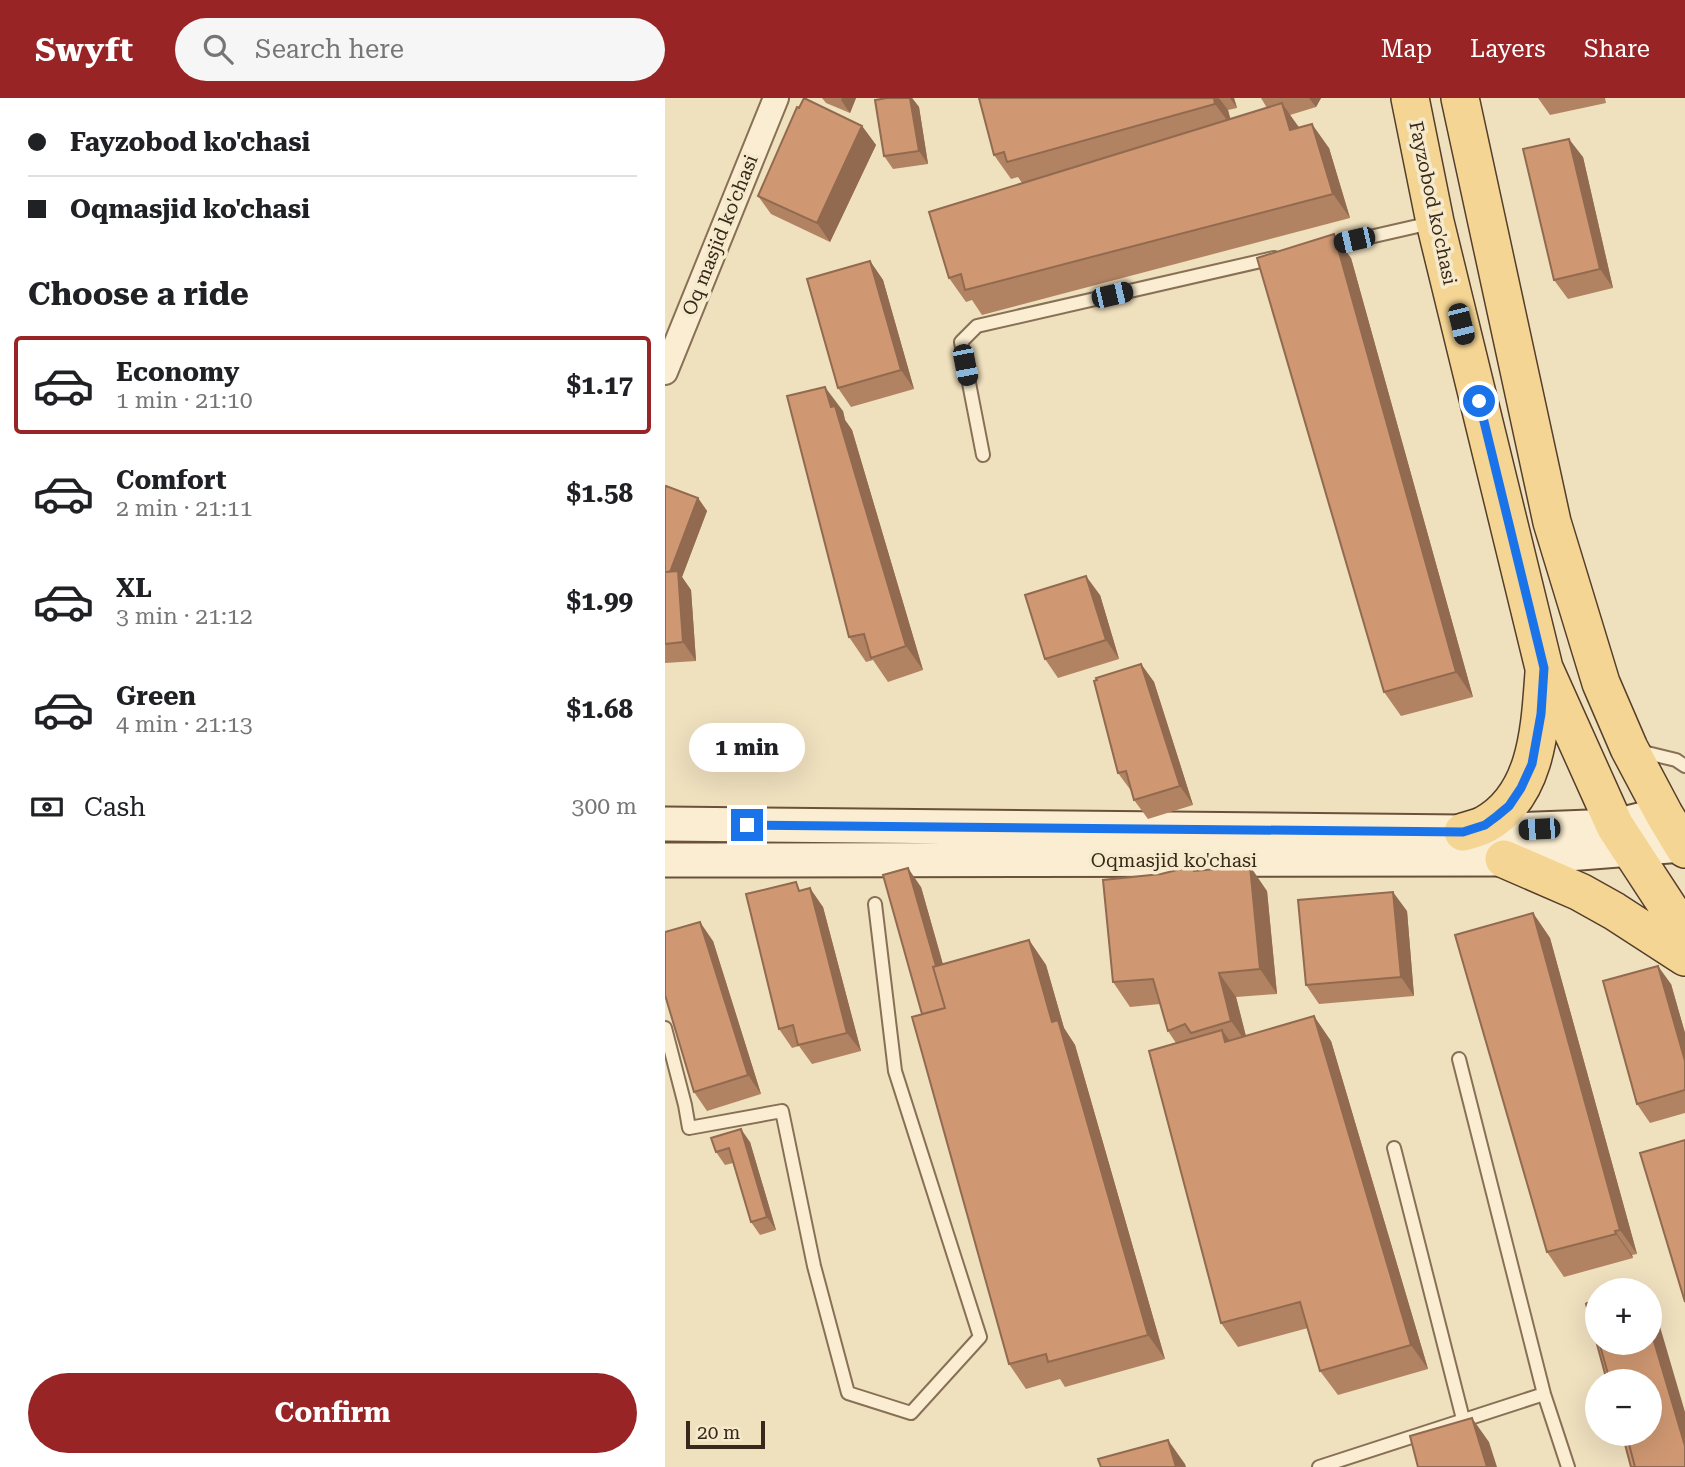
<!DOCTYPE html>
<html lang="en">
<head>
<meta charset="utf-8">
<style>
  body { margin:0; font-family:"Roboto Serif",serif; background:#f6f6f6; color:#202124; height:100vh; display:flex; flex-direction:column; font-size:26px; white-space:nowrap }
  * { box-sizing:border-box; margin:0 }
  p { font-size:23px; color:#757577 }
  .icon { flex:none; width:38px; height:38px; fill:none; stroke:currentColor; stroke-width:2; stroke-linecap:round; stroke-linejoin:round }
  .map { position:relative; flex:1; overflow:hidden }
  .side { display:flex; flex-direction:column; background:#fff; width:665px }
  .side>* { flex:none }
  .hud { display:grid; align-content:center; height:154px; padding:0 28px; background:#fff }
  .fabs { position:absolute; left:920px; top:1180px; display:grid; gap:14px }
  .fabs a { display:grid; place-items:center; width:77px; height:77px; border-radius:50%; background:#fff; box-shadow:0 7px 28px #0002; font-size:35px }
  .scale { position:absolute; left:21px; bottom:18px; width:79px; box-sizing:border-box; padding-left:7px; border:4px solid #37281b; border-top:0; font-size:19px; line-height:24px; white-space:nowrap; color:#37281b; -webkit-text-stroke:5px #f6eacd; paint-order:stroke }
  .end { position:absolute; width:32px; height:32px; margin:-16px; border:9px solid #1a73e8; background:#fff; box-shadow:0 0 0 4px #fff }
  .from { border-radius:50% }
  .bubble { position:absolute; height:49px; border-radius:24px; background:#fff; box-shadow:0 7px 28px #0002; font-size:23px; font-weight:700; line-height:49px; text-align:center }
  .car { position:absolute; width:21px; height:42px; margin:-21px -10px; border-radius:9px; box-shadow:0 0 5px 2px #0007; background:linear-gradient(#222 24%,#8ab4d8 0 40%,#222 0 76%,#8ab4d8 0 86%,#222 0) }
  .hud b { display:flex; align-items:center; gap:24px; height:66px; font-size:26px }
  .hud b+b { border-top:2px solid #e0e0e0 }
  .hud i { width:18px; height:18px; background:#202124 }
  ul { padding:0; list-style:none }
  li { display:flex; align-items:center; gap:21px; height:98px; margin:0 14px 10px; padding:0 14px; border:4px solid transparent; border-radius:7px }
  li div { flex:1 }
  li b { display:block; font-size:26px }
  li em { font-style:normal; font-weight:700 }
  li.on { border-color:#992426 }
  li>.icon { width:63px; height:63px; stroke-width:1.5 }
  h2 { padding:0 28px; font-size:32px; line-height:84px }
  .pay { display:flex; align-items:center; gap:18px; height:77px; padding:0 28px; font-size:26px }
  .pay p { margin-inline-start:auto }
  .button { display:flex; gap:14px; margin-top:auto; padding:14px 28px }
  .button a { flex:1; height:80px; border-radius:42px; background:#992426; color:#fff; font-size:28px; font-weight:700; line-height:80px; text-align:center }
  header { display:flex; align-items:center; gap:42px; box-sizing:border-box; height:98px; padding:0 35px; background:#992426; color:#fff }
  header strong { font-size:33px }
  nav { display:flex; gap:38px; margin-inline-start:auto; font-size:24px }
  .search { width:490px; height:63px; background:#f6f6f6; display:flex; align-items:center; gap:18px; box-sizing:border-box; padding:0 24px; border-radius:38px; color:#757577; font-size:26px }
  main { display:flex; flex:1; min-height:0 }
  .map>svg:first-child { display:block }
</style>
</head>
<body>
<header>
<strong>Swyft</strong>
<div class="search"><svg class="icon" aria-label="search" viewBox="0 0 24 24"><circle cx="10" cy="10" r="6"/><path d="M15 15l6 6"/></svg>Search here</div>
<nav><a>Map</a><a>Layers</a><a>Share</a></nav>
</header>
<main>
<section class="side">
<div class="hud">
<b><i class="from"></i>Fayzobod ko'chasi</b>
<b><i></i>Oqmasjid ko'chasi</b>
</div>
<h2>Choose a ride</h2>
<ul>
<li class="on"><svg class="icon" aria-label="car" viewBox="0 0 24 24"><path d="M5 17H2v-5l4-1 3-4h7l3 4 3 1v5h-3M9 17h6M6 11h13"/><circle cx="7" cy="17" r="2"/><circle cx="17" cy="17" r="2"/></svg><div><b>Economy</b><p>1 min · 21:10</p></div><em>$1.17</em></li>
<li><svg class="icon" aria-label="car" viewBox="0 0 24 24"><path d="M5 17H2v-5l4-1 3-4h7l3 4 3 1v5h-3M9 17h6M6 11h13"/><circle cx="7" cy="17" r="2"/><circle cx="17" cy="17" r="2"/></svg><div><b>Comfort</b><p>2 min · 21:11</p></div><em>$1.58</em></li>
<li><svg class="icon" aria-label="car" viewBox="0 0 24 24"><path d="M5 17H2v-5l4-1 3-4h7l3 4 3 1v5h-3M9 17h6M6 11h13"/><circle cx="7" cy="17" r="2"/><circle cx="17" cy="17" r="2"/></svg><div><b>XL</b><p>3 min · 21:12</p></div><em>$1.99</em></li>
<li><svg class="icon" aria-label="car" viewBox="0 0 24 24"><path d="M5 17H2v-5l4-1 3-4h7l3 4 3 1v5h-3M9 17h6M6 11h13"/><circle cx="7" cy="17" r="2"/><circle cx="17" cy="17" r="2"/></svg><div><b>Green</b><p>4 min · 21:13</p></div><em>$1.68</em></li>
</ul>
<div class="pay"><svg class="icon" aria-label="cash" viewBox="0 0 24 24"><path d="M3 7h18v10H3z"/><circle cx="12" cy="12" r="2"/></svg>Cash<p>300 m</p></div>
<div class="button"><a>Confirm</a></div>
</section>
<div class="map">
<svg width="1020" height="1369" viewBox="0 0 1020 1369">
  <rect width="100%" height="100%" fill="#efe0be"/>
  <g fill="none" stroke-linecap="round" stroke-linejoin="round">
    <defs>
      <path id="service" d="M661 149 766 125
        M318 357 296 244 312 228 609 160
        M974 653 1011 662 1020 668
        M0 930 20 1007 24 1030 117 1013 149 1168 183 1295 246 1315 315 1239 230 973 210 806
        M794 961 879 1296 903 1369
        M729 1050 798 1321
        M654 1369 879 1296"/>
      <path id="minor" d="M0 274 111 0"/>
      <path id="secondary" d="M0 726 798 734 950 728 999 716
        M0 762 839 761 1017 747"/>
      <path id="primary" d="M745 0 770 124 879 570 950 728 1020 835
        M795 0 887 424 936 585 964 650 999 716 1020 751
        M798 734C805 732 813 730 819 727 873 698 875 628 879 575
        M839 761 915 794 949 813 1020 859"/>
    </defs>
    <!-- service casing -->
    <use href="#service" stroke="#887056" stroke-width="16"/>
    <!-- minor casing -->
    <use href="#minor" stroke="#887056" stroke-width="28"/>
    <!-- secondary casing -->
    <use href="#secondary" stroke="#6a5139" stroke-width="37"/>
    <!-- primary casing -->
    <use href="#primary" stroke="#553e2b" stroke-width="40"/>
    <!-- service -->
    <use href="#service" stroke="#faedd1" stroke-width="12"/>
    <!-- minor -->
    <use href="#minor" stroke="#faedd1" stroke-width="24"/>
    <!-- secondary -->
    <use href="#secondary" stroke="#faedd1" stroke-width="33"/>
    <!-- primary -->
    <use href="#primary" stroke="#f5d593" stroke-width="37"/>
  </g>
  <!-- wall -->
  <path fill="#b28362" d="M157 0H191L185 15 161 5Z
    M222 0H247L254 9 263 66 228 71 219 58Z
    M314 0H569L572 10 563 12 565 21 602 10 596 0H656L651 9 625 17 634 29 664 50 685 120 317 217 307 202 301 204 284 180 357 85 353 79 346 81 329 57Z
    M873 0H940L941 5 885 17Z
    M197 28 211 47 165 144 106 116 93 98Z
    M918 59 948 190 903 201 889 182Z
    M686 160 808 599 736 618 719 594Z
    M205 163 218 182 249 291 186 309 173 290Z
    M178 313 180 322 187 332 258 572 223 584 208 562 201 564 184 539Z
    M0 391 33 400 42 413 17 479 26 492 31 563 0 565Z
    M435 497 454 561 393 580 380 561Z
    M476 566 489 584 528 707 483 721 469 702 467 694 453 675Z
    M528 768 531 773 602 793 612 896 571 899 581 938 666 943 763 1271 673 1297 655 1273 643 1230 573 1249 556 1225 511 945 503 933 495 906 465 909 448 884 496 776Z
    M256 789 278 866 364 842 381 867 399 930 410 947 500 1261 400 1289 395 1281 361 1291 344 1266 257 916Z
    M137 792 158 809 196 953 147 966 134 948 127 950 114 931Z
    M742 813 749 898 654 906 641 887Z
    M868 815 885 840 972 1156 967 1157 968 1160 899 1179 882 1154Z
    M48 843 96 996 42 1013 29 994Z
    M1006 886 1020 935V1015L985 1025 972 1006Z
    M85 1044 111 1132 95 1137 86 1124 68 1065 60 1067 51 1054Z"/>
  <!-- shaded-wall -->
  <path fill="#916a50" d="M177 0H191L185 15 176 2Z
    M245 0H247L254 9 263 66 254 53Z
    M549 0H554L563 12 568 30 550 6Z
    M565 0H569L572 10Z
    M644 0H656L651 9Z
    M617 5 634 30 625 32Z
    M647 26 664 50 685 120 668 96Z
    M197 28 211 47 165 144 152 125Z
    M904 41 918 59 948 190 935 171Z
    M669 136 686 160 808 599 791 574Z
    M205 163 218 182 249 291 236 272Z
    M160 289 178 313 180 322 187 332 258 572 241 548 166 309Z
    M33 400 42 413 17 479 26 492 31 563 18 544 3 478Z
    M421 478 435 497 454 561 441 542Z
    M476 566 489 584 528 707 515 688Z
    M585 768 602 793 612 896 595 871Z
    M243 770 256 789 297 934 284 916Z
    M145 790 158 809 196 953 182 935Z
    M728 794 742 813 749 898 736 879Z
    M868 815 885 840 972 1156 955 1132Z
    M35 824 48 843 96 996 83 977Z
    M364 842 381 867 399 930 410 947 500 1261 483 1237 387 924Z
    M993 868 1006 886 1020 935V963Z
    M554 875 571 899 583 947 566 923Z
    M649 918 666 943 763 1271 746 1247Z
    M557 932 574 956 560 944Z
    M76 1031 85 1044 111 1132 102 1119Z
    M950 1133 967 1157 968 1160 951 1136Z
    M985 1207 991 1215 1020 1314V1348L985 1230Z
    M807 1320 824 1344 832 1369H822Z
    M503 1342 520 1366 521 1369H511Z"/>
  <!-- building -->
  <path fill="#cf9872" stroke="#916a50" stroke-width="2" d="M139 0 197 28 152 125 93 98 132 9 134 10Z
    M222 0H245L254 53 219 58 210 2Z
    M314 0H549L550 6 342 64 339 54 329 57Z
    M617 5 625 32 647 26 668 96 300 192 296 176 284 180 264 114Z
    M904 41 935 171 889 182 858 51Z
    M669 136 791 574 719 594 592 160Z
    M205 163 236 272 173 290 142 181Z
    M160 289 166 309 170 308 241 548 206 560 199 536 184 539 122 298Z
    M1 388 33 400 5 474H0V391Z
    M13 473 18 544 0 546V474Z
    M421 478 441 542 380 561 360 497Z
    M476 566 515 688 469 702 461 673 453 675 429 583 432 582 431 580Z
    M528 768 529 773 585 768 595 871 554 875 566 923 526 935 520 926 503 933 488 881 448 884 438 782 496 776Z
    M243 770 271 868 268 869 280 910 257 916 218 777Z
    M131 784 134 793 145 790 182 935 133 947 128 927 114 931 81 796Z
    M728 794 736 879 641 887 633 802Z
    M868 815 955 1132 950 1133 951 1136 882 1154 790 837Z
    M35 824 83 977 29 994 0 897V834Z
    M364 842 387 924 393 922 483 1237 383 1264 381 1256 344 1266 247 919 280 910 268 869Z
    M993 868 1020 963V992L972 1006 938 883Z
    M649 918 746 1247 655 1273 635 1204 556 1225 484 953 557 932 560 944Z
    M76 1031 102 1119 86 1124 64 1050 51 1054 46 1040Z
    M1020 1042V1204L975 1055Z
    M933 1202V1241L922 1205Z
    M933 1202 922 1205 933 1244H934L945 1283H942L921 1206Z
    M985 1230 1020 1348V1369H970L961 1335H985V1283H945L934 1244H985Z
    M807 1320 822 1369H753L745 1338Z
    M957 1335H961L970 1369H966Z
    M503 1342 511 1369H436L433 1361Z"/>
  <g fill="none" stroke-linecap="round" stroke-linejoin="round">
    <!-- route -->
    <path stroke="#1a73e8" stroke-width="9" d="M82 727 798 734 820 727 832 718 844 708 856 690 867 666 876 616 879 570 814 303"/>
  </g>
  <g text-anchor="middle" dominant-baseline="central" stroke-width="7" stroke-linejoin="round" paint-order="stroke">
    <!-- street labels -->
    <g font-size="19" fill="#37281b" stroke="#f6eacd">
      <text transform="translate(768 105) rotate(78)">Fayzobod ko'chasi</text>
      <text transform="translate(55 137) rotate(-68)">Oq masjid ko'chasi</text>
      <text x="509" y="762">Oqmasjid ko'chasi</text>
    </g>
  </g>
</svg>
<div class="fabs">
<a>+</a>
<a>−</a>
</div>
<div class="scale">20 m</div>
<i class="end from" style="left:814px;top:303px"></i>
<i class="end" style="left:82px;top:727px"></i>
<div class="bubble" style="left:24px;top:625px;width:116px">1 min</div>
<i class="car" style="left:689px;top:142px;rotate:257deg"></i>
<i class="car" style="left:447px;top:197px;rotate:77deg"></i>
<i class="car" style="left:796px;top:226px;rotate:166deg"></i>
<i class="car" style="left:300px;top:267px;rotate:169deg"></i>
<i class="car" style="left:874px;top:731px;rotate:267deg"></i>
</div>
</main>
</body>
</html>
